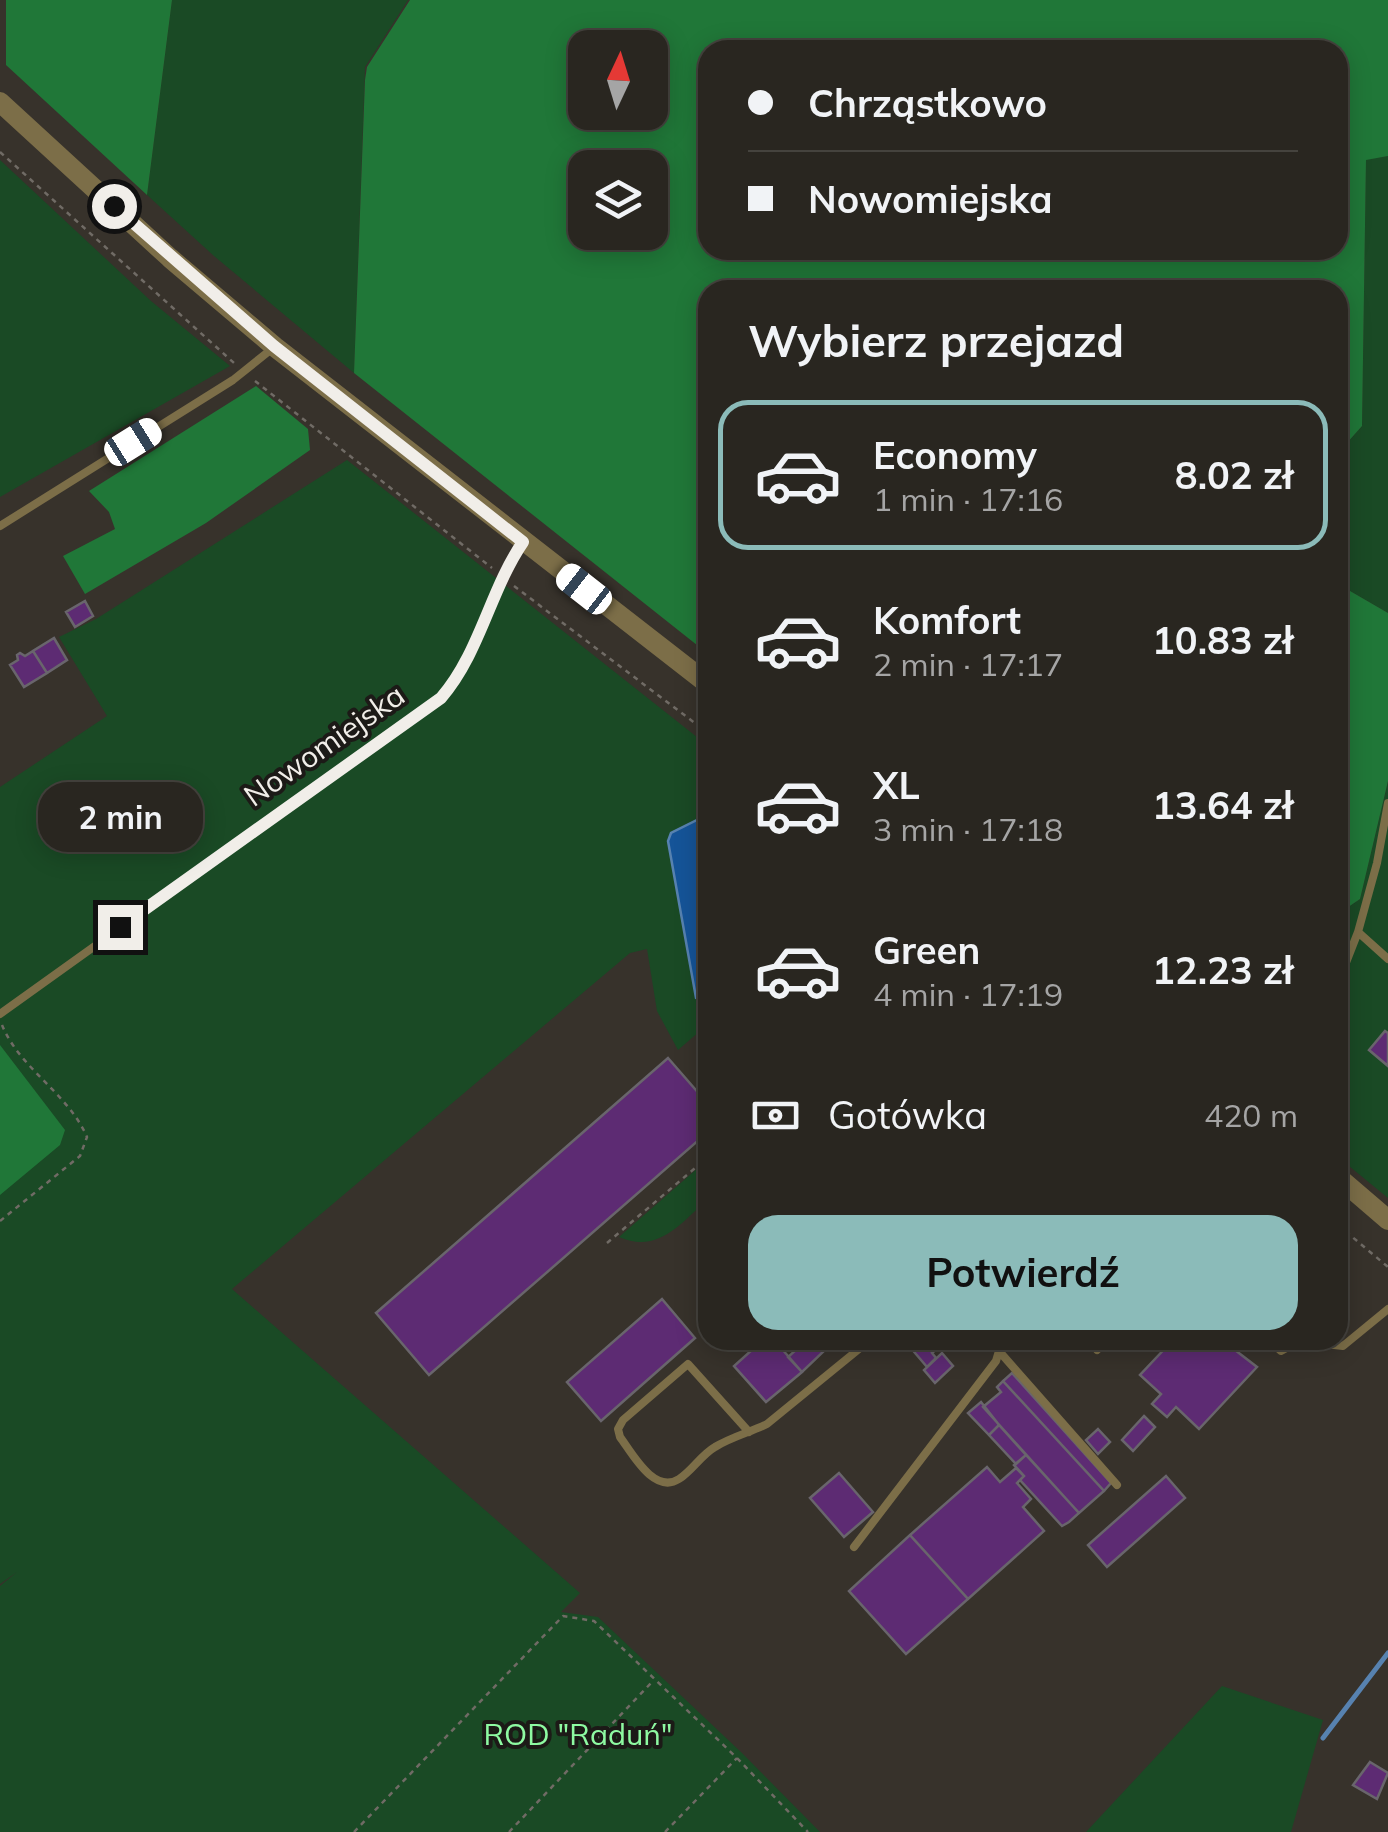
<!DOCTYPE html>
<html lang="pl">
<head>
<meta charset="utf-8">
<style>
  body { margin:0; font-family:Mulish,sans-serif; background:#35322d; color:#f1f3f6; height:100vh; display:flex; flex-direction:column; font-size:38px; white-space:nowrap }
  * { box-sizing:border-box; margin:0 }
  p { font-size:32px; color:#a5a5a5 }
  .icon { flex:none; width:55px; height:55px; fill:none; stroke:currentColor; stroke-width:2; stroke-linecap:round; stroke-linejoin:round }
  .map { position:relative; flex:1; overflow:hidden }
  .side { position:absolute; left:698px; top:280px; width:650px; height:1070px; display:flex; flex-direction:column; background:#292620; border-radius:30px; box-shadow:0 5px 25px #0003,0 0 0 2px #45433e }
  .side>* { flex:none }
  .guide { position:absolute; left:698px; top:40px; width:650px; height:220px; border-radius:30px; box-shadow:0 5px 25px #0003,0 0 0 2px #45433e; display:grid; align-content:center; height:220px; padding:0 50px; background:#292620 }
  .needle { width:65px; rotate:4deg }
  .controls { position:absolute; left:568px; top:30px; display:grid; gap:20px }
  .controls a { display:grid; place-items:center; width:100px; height:100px; border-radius:20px; background:#292620; box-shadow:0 5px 25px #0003,0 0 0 2px #45433e; font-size:50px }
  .end { position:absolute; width:45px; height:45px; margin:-22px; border:12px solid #f1eee9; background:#111; box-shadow:0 0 0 5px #111 }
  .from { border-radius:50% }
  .bubble { position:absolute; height:70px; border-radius:30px; background:#292620; box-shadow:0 5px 25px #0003,0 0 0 2px #45433e; font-size:32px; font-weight:700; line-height:70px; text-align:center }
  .car { position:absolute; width:30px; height:60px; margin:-30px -15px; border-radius:12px; box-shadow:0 0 8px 2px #0007; background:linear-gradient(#fff 24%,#345 0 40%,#fff 0 76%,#345 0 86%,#fff 0) }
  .guide b { display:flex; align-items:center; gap:35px; height:95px; font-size:38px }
  .guide b+b { border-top:2px solid #45433e }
  .guide i { width:25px; height:25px; background:#f1f3f6 }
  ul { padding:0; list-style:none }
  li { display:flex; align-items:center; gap:30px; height:150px; margin:0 20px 15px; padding:0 30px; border:5px solid transparent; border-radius:30px }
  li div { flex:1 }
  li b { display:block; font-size:38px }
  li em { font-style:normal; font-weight:700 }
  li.on { border-color:#8bbbb9 }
  li>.icon { width:90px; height:90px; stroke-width:1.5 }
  h2 { padding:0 50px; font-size:45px; line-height:120px }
  .pay { display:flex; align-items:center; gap:25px; height:110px; padding:0 50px; font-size:38px }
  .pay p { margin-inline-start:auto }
  .primary-button { display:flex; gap:20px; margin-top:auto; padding:20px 50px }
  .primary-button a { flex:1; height:115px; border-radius:30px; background:#8bbbb9; color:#111; font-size:40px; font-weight:700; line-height:115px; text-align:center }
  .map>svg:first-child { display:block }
</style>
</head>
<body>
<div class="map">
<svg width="1388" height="1832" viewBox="0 0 1388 1832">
  <rect width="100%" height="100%" fill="#37322b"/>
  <!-- green -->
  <path fill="#1a4a25" d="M172 0H408L365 67 354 373 214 256 147 195Z
    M1388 156V613L1338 584V453L1362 426 1366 159Z
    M0 160 151 301 230 366 0 497Z
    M347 460 707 745V1025L678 1050 657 1011 647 949 630 953 232 1289 580 1593 561 1612 598 1617 742 1753 820 1832H0V1586L17 1572 0 1584V787L107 716 59 637 96 619Z
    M1388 781V1198L1338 1157V914L1360 899Z
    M707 1160V1200C680 1224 658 1254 619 1237Z
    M1222 1686 1323 1720 1291 1832H1086Z"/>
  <!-- forest -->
  <path fill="#207738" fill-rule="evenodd" d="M6 0H172L147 195 6 65Z
    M410 0H1388V156L1366 160 1362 426 1338 453V290H708L707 653 354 373 365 80 367 67ZM585 48H650V112H585ZM1338 50V250H708V50ZM585 168H650V232H585Z
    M256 386 308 429 310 450 206 523 85 594 63 556 115 529 109 512 89 491Z
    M1338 584 1388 613V781L1360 899 1338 914Z
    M0 1045 65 1130 60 1145 0 1195Z"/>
  <!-- water -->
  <path fill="#155498" stroke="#5782b0" stroke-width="2.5" d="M707 815V1003L696 998 668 841 671 833Z"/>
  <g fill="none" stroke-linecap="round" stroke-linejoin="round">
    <!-- stream -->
    <path stroke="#5782b0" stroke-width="5" d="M1323 1738 1388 1653"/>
  </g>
  <!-- building -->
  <path fill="#5d2b73" stroke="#69656c" stroke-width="2.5" d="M85 601 93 616 75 627 66 612Z
    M54 638 67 660 47 673 33 651Z
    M33 651 47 673 24 687 10 665 18 660 17 655 20 653 25 656Z
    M1385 1031 1388 1033V1066L1369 1050Z
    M668 1058 708 1104V1132L429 1375 376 1313Z
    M662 1299 695 1338 601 1421 567 1382Z
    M763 1340H774L802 1372 766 1402 734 1366Z
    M807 1340H815L824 1351 802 1372 788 1357Z
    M904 1340H947L932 1353 936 1358 927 1367Z
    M1173 1340H1222L1257 1367 1199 1429 1176 1407 1167 1417 1152 1404 1161 1394 1140 1375Z
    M942 1353 953 1366 935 1383 924 1370Z
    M1012 1373 1111 1483 1104 1491 1003 1381Z
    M1003 1381 1104 1491 1079 1513 983 1407 1001 1392 997 1387Z
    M981 1402 999 1425 989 1435 968 1413Z
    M1144 1416 1155 1427 1133 1451 1122 1440Z
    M999 1425 1026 1455 1016 1464 989 1435Z
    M1098 1429 1110 1442 1098 1454 1086 1440Z
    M1026 1455 1079 1513 1069 1522 1062 1526 1020 1480 1024 1476 1014 1465Z
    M987 1467 1000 1482 1016 1468 1024 1476 1017 1483 1031 1499 1023 1507 1044 1531 968 1599 910 1535Z
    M839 1473 873 1512 844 1537 810 1498Z
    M1166 1476 1185 1498 1107 1567 1088 1545Z
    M910 1535 968 1599 906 1654 849 1591Z
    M1370 1762 1388 1773 1377 1799 1353 1785Z"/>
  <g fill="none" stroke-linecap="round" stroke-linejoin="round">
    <!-- path -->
    <path stroke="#706b65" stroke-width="2.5" stroke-dasharray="5 5" stroke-linecap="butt" d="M0 152 234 363
      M255 381 492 568
      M514 586 708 733
      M0 1221 80 1156 87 1137C68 1093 20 1069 2 1025
      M1338 1225 1388 1267
      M607 1243 708 1157
      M354 1832 563 1616 594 1621 737 1758 808 1832
      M509 1832 652 1682
      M665 1832 737 1758"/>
    <!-- service -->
    <path stroke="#7c6e48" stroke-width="8" d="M0 526 233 380 273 348
      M1388 803 1377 863 1358 932 1388 959
      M1338 983 1358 932
      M0 1014 441 698C479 653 490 590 523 541
      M1269 1340 1281 1351 1299 1341 1343 1346 1388 1309
      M1097 1350 1106 1340
      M999 1351 1117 1485
      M749 1432 688 1364 623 1420 618 1429 620 1437C632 1453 654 1495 679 1479 692 1471 701 1455 715 1447 731 1437 751 1432 767 1424L870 1340
      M854 1547 996 1361 999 1351 995 1340"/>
    <!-- tertiary -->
    <path stroke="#7c6e48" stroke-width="20" d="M0 102 170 258 275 347 708 684
      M1338 1177 1388 1220"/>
  </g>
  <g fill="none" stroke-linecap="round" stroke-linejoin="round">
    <!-- route -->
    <path stroke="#f1eee9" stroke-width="12" d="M114 206 274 346 523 542C490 590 480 653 441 698L120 927"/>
  </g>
  <g text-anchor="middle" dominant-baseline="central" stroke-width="8" stroke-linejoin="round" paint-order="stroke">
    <!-- street labels -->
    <g font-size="30" fill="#f1eee9" stroke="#1c1a17">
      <text transform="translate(324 745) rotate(-35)">Nowomiejska</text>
    </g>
    <!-- park labels -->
    <g font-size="30" fill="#8efaa2" stroke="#1c1a17">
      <text x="578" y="1734">ROD "Raduń"</text>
    </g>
  </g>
</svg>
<div class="controls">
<a><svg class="needle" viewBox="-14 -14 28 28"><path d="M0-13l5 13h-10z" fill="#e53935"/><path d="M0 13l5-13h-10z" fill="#a5a5a5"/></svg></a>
<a><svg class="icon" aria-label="layers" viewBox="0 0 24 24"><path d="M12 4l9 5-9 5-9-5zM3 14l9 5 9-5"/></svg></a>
</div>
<i class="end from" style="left:114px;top:206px"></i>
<i class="end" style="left:120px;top:927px"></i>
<div class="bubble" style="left:38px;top:782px;width:165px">2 min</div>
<i class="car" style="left:133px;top:442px;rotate:58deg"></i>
<i class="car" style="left:584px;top:589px;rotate:308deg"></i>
<div class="guide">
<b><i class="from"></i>Chrząstkowo</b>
<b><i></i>Nowomiejska</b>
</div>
<section class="side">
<h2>Wybierz przejazd</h2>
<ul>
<li class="on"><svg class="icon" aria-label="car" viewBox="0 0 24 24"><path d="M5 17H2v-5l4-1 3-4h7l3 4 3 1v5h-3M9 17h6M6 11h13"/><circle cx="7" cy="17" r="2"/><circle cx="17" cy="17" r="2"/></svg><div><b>Economy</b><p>1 min · 17:16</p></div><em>8.02 zł</em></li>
<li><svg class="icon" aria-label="car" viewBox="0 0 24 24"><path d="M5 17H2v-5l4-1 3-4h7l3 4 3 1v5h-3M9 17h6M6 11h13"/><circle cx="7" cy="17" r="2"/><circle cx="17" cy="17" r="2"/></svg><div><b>Komfort</b><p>2 min · 17:17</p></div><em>10.83 zł</em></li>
<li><svg class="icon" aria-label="car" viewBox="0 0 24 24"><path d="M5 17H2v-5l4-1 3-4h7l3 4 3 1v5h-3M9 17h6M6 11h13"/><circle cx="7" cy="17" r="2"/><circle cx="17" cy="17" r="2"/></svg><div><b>XL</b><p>3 min · 17:18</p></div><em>13.64 zł</em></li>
<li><svg class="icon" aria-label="car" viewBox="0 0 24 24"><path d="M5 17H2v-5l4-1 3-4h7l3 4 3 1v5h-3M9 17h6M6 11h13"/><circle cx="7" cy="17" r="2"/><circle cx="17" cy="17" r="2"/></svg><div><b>Green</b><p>4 min · 17:19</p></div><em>12.23 zł</em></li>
</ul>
<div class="pay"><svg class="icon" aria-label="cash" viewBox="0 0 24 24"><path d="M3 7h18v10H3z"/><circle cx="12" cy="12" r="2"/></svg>Gotówka<p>420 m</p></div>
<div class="primary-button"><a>Potwierdź</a></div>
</section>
</div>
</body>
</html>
